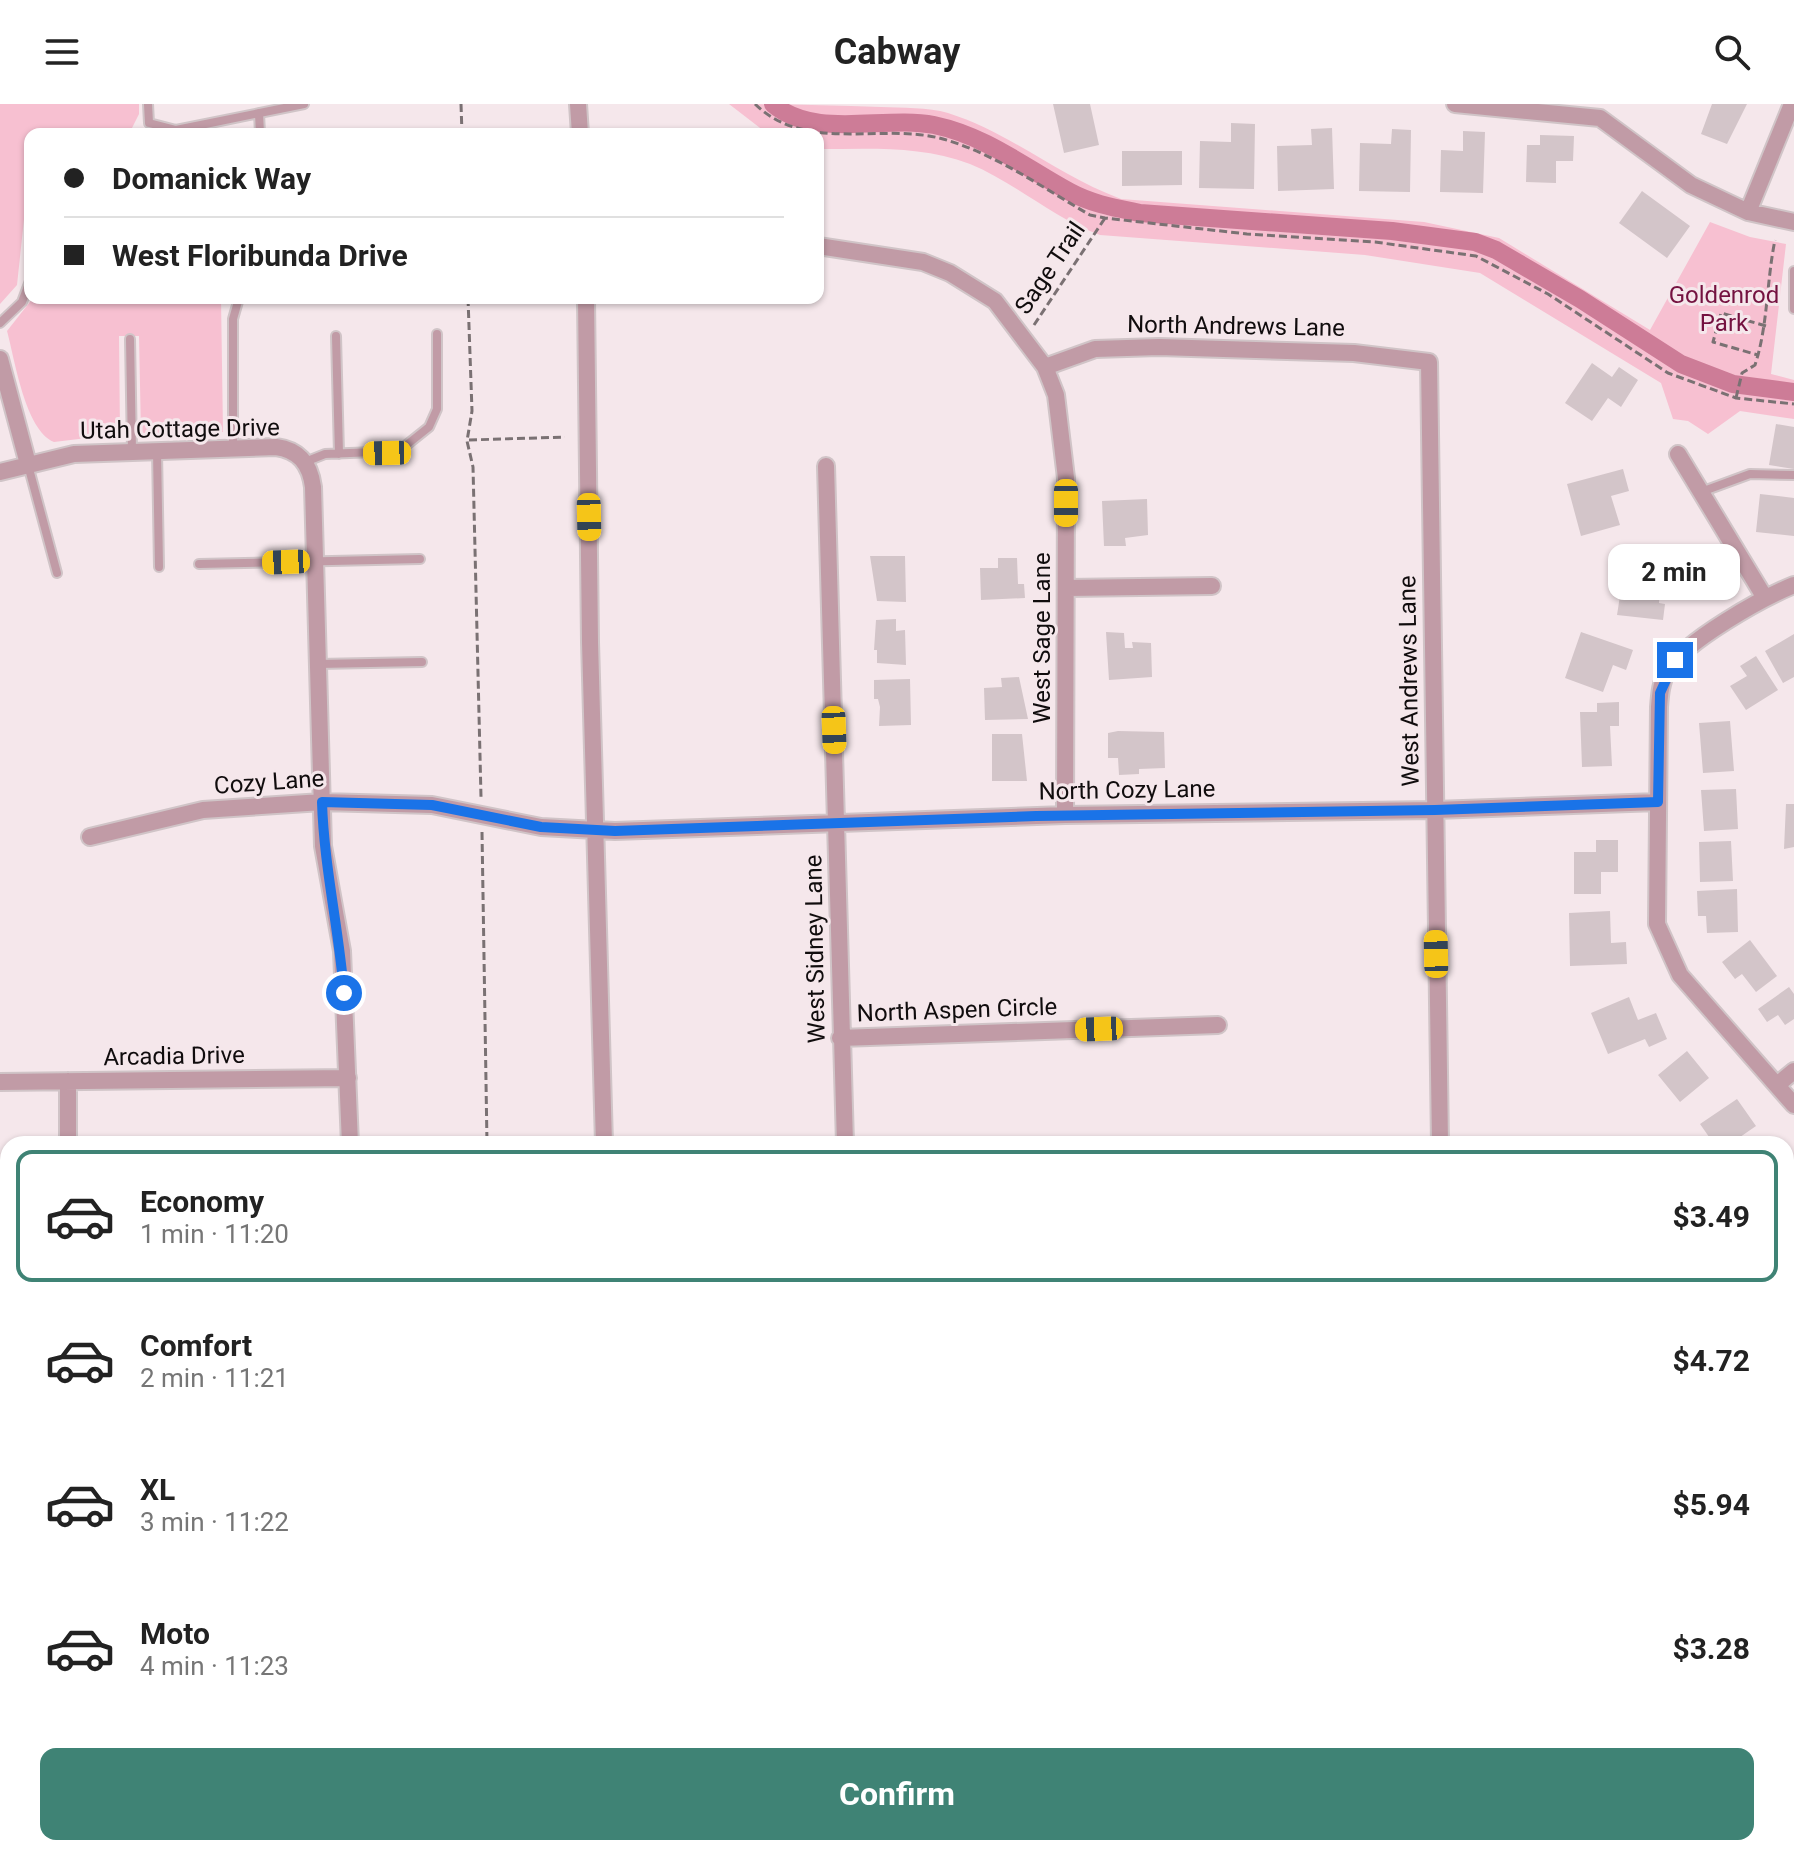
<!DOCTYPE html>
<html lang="en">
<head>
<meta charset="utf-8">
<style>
  body { margin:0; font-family:Roboto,sans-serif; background:#f6f6f6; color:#222; height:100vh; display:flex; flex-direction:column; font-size:30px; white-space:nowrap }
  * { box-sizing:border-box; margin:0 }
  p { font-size:26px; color:#767676 }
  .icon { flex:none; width:44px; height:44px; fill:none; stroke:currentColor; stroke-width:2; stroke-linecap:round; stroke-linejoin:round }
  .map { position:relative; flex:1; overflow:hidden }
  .details { position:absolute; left:0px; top:1032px; width:1794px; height:720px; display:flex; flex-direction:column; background:#fff; border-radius:24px 24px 0 0; box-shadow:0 2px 6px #0004 }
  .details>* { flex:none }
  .hud { position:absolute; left:24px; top:24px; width:800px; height:176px; border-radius:16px; box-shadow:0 2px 6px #0004; display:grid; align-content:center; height:176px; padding:0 40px; background:#fff }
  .end { position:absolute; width:36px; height:36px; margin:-18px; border:10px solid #1a73e8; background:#fff; box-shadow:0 0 0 4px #fff }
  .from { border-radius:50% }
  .bubble { position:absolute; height:56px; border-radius:16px; background:#fff; box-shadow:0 2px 6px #0004; font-size:26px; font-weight:700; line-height:56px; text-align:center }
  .car { position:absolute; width:24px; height:48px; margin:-24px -12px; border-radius:10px; box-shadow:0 0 6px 2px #0007; background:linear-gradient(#f5c518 24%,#345 0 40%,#f5c518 0 76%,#345 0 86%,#f5c518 0) }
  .hud b { display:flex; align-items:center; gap:28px; height:76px; font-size:30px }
  .hud b+b { border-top:2px solid #e0e0e0 }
  .hud i { width:20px; height:20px; background:#222 }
  ul { padding:14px 0 0; list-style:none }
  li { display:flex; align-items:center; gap:24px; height:132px; margin:0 16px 12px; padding:0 24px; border:4px solid transparent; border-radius:16px }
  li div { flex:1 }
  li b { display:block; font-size:30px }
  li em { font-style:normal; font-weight:700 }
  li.current { border-color:#3f8375 }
  li>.icon { width:72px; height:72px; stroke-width:1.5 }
  .primary-button { display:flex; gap:16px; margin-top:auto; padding:16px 40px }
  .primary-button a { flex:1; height:92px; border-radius:16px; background:#3f8375; color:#fff; font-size:32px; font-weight:700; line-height:92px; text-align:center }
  header { display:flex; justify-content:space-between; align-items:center; height:104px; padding:0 40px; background:#fff; font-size:36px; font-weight:700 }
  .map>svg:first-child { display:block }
</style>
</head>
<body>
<header><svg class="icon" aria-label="menu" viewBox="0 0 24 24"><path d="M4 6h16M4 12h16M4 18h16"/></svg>Cabway<svg class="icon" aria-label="search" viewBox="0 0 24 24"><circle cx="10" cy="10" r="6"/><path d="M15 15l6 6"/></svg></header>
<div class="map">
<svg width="1794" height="1752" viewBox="0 0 1794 1752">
  <rect width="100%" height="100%" fill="#f5e7eb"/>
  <!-- green -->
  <path fill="#f7c0d1" d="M0 0H139V10L129 30H30V106H25L17 181 0 200Z
    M729 0C780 0 830 1 881 3 902 4 928 3 948 9 1011 29 1059 72 1121 95L1424 118 1499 134 1650 226 1710 118 1750 133 1786 140 1771 270 1794 276V315L1740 307 1708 330 1688 317 1673 315 1661 279 1480 169 1365 151 1100 131C1053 114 1016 79 970 60 920 41 870 45 818 45V30H768Z
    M33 194H221L223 328 141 330 139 232H119L120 330 54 338C25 326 15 256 7 227Z
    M628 1744H1053V1752H628Z"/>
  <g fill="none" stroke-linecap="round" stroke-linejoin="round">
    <!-- canal -->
    <path stroke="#cd7c97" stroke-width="18" d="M773 0C816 36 883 11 934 21 986 32 1024 63 1070 88 1092 100 1116 104 1140 109L1392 127 1475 138 1496 146 1580 195 1681 260 1733 280 1794 288"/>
  </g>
  <!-- building -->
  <path fill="#d3c5c9" d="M1053 0H1090L1099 41 1064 49Z
    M1712 0H1747L1727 40 1701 30Z
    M1231 19 1255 20 1254 85 1199 84 1200 37 1231 38Z
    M1332 24 1334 85 1278 87 1277 42 1312 41 1311 25Z
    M1392 25 1411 26 1410 88 1359 87 1360 39 1391 40Z
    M1463 27 1485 28 1483 89 1440 88 1441 46 1463 47Z
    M1540 31 1574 32 1573 57H1556V79L1526 78 1527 41H1540Z
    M1122 47H1182V81L1122 82Z
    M1642 87 1690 122 1667 154 1619 119Z
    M1592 259 1612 273 1619 263 1638 276 1621 303 1608 294 1592 317 1565 299Z
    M1776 320 1794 323V365L1769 361Z
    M1623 365 1629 387 1611 392 1620 421 1581 432 1567 380Z
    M1760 390 1794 394V432L1756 428Z
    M1147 395 1148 431 1125 434 1126 442H1104L1102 397Z
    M870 452H905L906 498 877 497Z
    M998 454H1017L1018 480H1024L1025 494 981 496 980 464H998Z
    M1668 456 1692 459 1689 489 1660 486 1659 499 1665 500 1663 516 1617 511 1620 492 1630 493 1633 460 1667 464Z
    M896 515V527L905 526 906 561 877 559V546H874L876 516Z
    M1106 528 1124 529 1125 544H1133L1132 538 1151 539 1152 573 1109 576Z
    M1581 528 1633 546 1626 566 1613 561 1603 588 1565 574Z
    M1794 530V573L1783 579 1765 547Z
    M1756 552 1778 586 1746 606 1730 582 1747 572 1740 562Z
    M1019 573 1028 615 985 616 984 584 1002 583 1001 574Z
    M910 575 911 621 879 622 880 603 878 595H874V576Z
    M1619 598V622H1610L1612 662 1582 663 1580 608H1597V599Z
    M1730 617 1734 667 1703 669 1699 619Z
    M1118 627 1164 628 1165 664 1139 665V670L1119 671 1118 654H1108V629Z
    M992 630H1022L1027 677H992Z
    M1736 685 1738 725 1704 727 1701 686Z
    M1786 700H1794V743L1784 745Z
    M1596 736H1618V768H1601V790H1574V748H1596Z
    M1731 737 1733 777 1700 778 1699 738Z
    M1737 785 1738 828 1707 829 1706 812H1698L1697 787Z
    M1610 807 1611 839 1626 838 1627 860 1570 862 1569 809Z
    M1750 836 1777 872 1756 888 1742 870 1735 875 1722 858Z
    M1789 883 1794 890V915L1785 921 1778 911 1767 918 1758 905Z
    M1629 893 1638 916 1656 909 1667 935 1649 943 1645 935 1608 950 1591 909Z
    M1687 947 1709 974 1680 998 1658 971Z
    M1737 995 1756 1022 1730 1040H1714L1700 1020Z
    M1786 1061 1794 1070V1085L1786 1092Z
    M1786 1211 1794 1212 1790 1268H1786Z
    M1794 1414V1458L1786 1447V1420Z
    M1794 1572V1614L1791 1616 1786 1608V1578Z
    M1786 1737H1789L1790 1752H1757V1744H1786Z
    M1589 1744H1631L1632 1747 1621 1752H1591Z"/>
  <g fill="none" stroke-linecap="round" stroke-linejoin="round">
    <defs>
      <path id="lane" d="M148 0 149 19 176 26 304 0
        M259 9 260 30
        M1794 167V205
        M0 219 22 198 30 177
        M336 232 339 350
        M130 235 132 347
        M233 344V215L239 194
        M157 347 159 463
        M305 358 325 350 399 347 429 323 437 305V230
        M28 361 57 469
        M1701 388 1750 370 1794 371
        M199 460 420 455
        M318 560 422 558"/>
      <path id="street" d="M578 0 580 30
        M1455 0 1600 14 1691 81 1748 108 1794 118
        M1748 108 1792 0
        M818 142 923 158 950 169 995 197 1045 263 1056 291 1066 374 1065 711
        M586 194 590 538 604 1040
        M0 255 28 360
        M1045 263 1095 245 1159 243 1354 249 1429 258 1440 1040
        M1678 350 1765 494
        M826 362 845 1040
        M0 368 74 350 276 343C299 346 310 360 313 383L323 742 342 847 350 1040
        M1794 481C1762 494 1685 537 1668 566 1661 577 1660 590 1659 603L1657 820 1680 871 1794 1001
        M1067 484 1212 482
        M90 733 203 706 322 698 432 701 541 723 615 727 1065 711 1435 706 1658 698
        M840 934 1218 921
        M68 977V1040
        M0 978 348 974
        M1777 981 1794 967
        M0 1184 8 1183
        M1786 1355 1794 1348
        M0 1391H8
        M1786 1521 1794 1515
        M0 1604 8 1603
        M88 1744V1752
        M616 1744 617 1752
        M1235 1744 1245 1752
        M1531 1744 1533 1752
        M1694 1744 1698 1749
        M1262 1752 1272 1744"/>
    </defs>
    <!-- lane casing -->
    <use href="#lane" stroke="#d0c4c7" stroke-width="12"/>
    <!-- street casing -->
    <use href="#street" stroke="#d0c4c7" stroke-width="20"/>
    <!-- path -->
    <path stroke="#7a7173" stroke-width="3" stroke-dasharray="8 4" stroke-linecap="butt" d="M461 0 462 30
      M755 0C806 50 883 18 943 35 996 50 1043 84 1090 111L1105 114 1247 130 1375 138 1476 152 1548 190 1668 269 1736 294 1794 300
      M468 194 472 307 467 337 473 363 481 693
      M1034 221 1105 114
      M1766 222 1721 209 1713 238 1758 251C1768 213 1767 175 1775 136
      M1736 294 1742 269 1755 261 1758 251
      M469 336 565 333
      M482 728 487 1040
      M505 1744V1752
      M818 1744 824 1752
      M839 1744 843 1752
      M1040 1744V1752"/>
    <!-- lane -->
    <use href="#lane" stroke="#c19ba6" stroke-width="8"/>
    <!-- street -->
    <use href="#street" stroke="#c19ba6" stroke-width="16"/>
  </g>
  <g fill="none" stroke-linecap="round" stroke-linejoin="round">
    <!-- route -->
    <path stroke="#1a73e8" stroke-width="10" d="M344 889C339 825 324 763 322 698L432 701 541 723 615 727 1036 712 1435 706 1658 698 1660 589 1675 556"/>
  </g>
  <g text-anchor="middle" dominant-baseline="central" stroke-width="6" stroke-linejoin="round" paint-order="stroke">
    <!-- street labels -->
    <g font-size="24" fill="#100c0d" stroke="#f5e7eb">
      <text transform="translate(1050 164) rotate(-56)">Sage Trail</text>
      <text transform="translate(1236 222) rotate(1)">North Andrews Lane</text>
      <text transform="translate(180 325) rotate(-1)">Utah Cottage Drive</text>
      <text transform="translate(1042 534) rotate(-90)">West Sage Lane</text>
      <text transform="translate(1409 577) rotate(-91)">West Andrews Lane</text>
      <text transform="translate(269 678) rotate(-4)">Cozy Lane</text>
      <text transform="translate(1127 686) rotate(-1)">North Cozy Lane</text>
      <text transform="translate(815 845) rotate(-91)">West Sidney Lane</text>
      <text transform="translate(957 906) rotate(-2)">North Aspen Circle</text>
      <text transform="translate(174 952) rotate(-1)">Arcadia Drive</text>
    </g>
    <!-- park labels -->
    <g font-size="24" fill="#741240" stroke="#f5e7eb">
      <text x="1724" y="191">Goldenrod<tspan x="1724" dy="28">Park</tspan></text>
    </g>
  </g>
</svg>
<i class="end from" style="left:344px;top:889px"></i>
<i class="end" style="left:1675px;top:556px"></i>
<div class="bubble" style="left:1608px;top:440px;width:132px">2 min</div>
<i class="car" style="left:387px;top:349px;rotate:269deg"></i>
<i class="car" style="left:1066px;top:399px;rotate:180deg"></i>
<i class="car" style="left:589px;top:413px;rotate:179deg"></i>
<i class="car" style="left:286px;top:458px;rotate:268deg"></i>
<i class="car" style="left:834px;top:626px;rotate:178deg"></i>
<i class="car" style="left:1436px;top:850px;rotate:359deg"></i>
<i class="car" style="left:1099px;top:925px;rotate:268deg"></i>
<div class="hud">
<b><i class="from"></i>Domanick Way</b>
<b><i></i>West Floribunda Drive</b>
</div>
<section class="details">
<ul>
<li class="current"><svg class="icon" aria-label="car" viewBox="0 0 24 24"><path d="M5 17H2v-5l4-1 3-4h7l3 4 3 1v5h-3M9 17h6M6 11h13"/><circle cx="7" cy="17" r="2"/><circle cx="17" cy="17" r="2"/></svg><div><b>Economy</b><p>1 min · 11:20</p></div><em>$3.49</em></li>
<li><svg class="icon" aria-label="car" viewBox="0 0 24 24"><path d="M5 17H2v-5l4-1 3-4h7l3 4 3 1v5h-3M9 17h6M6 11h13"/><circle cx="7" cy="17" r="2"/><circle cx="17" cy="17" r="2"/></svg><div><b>Comfort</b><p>2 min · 11:21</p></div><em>$4.72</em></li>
<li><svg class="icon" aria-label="car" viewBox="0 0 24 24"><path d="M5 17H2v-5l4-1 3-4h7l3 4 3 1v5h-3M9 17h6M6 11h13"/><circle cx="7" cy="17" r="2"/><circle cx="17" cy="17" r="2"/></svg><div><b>XL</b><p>3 min · 11:22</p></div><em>$5.94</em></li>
<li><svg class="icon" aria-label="car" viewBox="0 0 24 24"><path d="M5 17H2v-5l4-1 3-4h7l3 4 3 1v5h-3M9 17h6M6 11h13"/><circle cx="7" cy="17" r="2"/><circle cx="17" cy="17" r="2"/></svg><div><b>Moto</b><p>4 min · 11:23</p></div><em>$3.28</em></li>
</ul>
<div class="primary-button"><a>Confirm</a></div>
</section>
</div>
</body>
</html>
